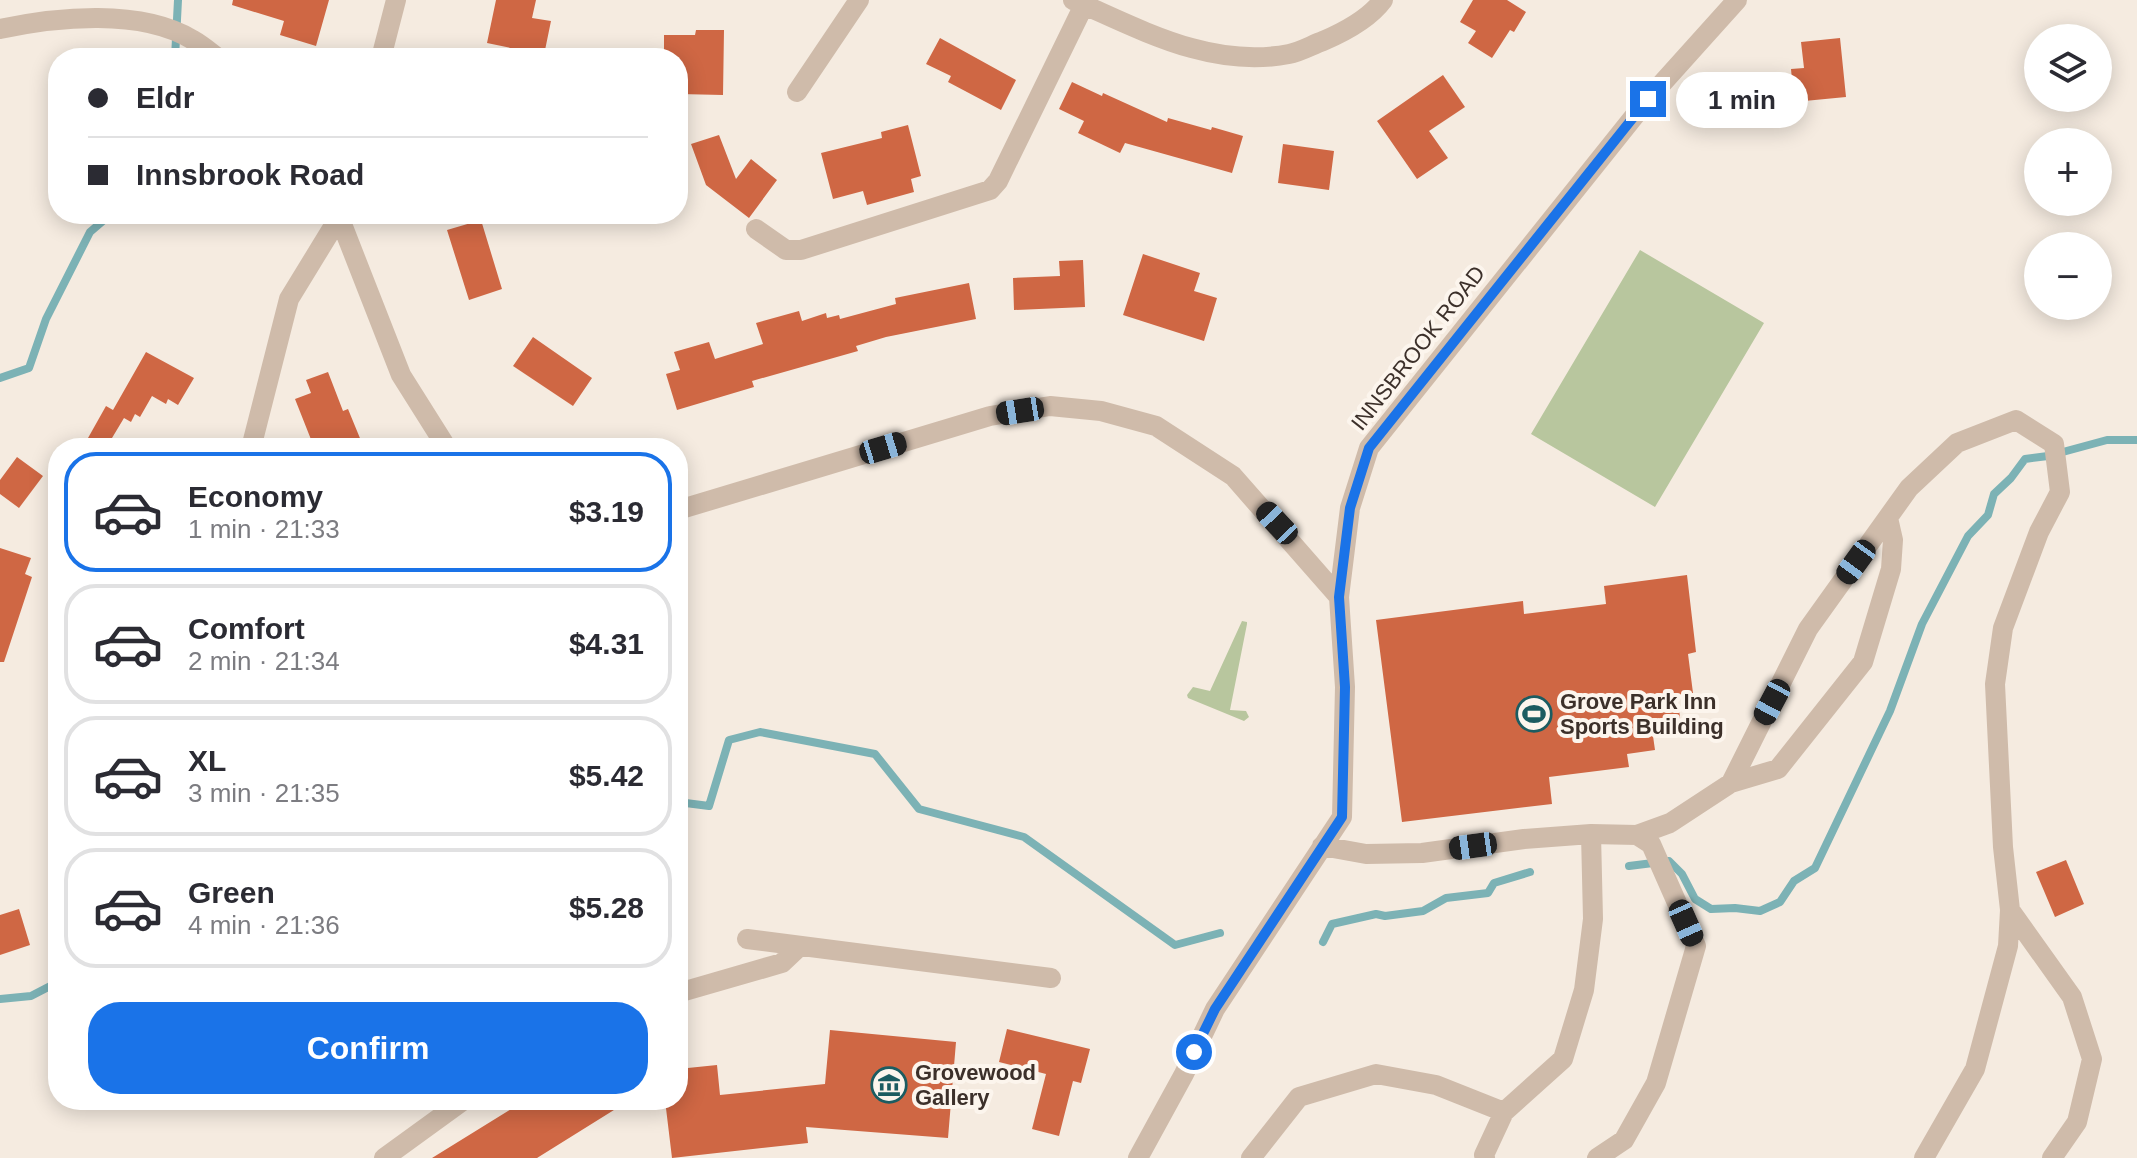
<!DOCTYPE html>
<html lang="en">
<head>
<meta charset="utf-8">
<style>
  body { margin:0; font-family:Helvetica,sans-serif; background:#f2f2f3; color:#2b2b33; height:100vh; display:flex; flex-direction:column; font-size:30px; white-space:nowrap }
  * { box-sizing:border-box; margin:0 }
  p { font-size:26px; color:#7c7c81 }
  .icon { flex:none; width:44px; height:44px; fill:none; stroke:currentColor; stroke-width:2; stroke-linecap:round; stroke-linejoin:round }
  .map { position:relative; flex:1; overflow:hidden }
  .details { position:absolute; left:48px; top:438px; width:640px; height:672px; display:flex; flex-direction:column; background:#fff; border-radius:32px; box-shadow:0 4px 20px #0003 }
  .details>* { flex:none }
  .hud { position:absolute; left:48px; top:48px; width:640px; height:176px; border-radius:32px; box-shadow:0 4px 20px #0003; display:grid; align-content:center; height:176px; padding:0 40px; background:#fff }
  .buttons { position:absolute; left:2024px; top:24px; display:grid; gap:16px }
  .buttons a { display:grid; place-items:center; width:88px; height:88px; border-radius:50%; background:#fff; box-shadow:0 4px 20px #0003; font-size:40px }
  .end { position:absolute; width:36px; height:36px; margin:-18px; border:10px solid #1a73e8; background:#fff; box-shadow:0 0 0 4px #fff }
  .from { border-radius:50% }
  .bubble { position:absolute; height:56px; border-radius:28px; background:#fff; box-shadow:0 4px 20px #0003; font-size:26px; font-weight:700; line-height:56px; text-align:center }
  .car { position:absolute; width:24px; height:48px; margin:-24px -12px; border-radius:10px; box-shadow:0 0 6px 2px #0007; background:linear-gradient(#222 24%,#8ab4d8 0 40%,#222 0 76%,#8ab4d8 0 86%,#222 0) }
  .hud b { display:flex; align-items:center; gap:28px; height:76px; font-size:30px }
  .hud b+b { border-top:2px solid #e1e1e2 }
  .hud i { width:20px; height:20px; background:#2b2b33 }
  ul { padding:14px 0 0; list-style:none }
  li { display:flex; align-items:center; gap:24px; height:120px; margin:0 16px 12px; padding:0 24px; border:4px solid #e1e1e2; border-radius:32px }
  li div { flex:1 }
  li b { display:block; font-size:30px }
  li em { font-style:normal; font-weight:700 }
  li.on { border-color:#1a73e8 }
  li>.icon { width:72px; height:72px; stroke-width:1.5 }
  .button { display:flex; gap:16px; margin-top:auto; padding:16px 40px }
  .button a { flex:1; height:92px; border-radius:32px; background:#1a73e8; color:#fff; font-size:32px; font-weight:700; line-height:92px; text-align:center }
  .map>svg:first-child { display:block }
</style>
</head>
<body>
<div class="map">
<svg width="2137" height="1158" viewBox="0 0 2137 1158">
  <rect width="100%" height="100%" fill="#f5ebe0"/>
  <!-- green -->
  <path fill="#b8c69e" d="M1640 250 1764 323 1655 507 1531 434Z
    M1242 621 1247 622V624L1230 710 1246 711 1249 717 1244 721 1188 698 1187 695 1193 687 1210 691Z"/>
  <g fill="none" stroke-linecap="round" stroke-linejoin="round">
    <!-- stream -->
    <path stroke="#7cb2b5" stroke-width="8" d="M175 58 178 0
      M0 378 29 368 46 319 90 232 111 214
      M678 802 709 806 729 740 760 732 875 754 919 809 1024 837 1175 945 1220 933
      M1629 866 1669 861 1682 874 1695 899 1711 909 1735 908 1760 911 1780 902 1794 881 1815 868 1890 711 1922 624 1968 536 1988 515 1994 494 2011 478 2025 459 2048 456 2107 440H2137
      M1323 942 1332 924 1376 914 1385 916 1423 911 1446 898 1488 893 1494 883 1530 872
      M0 999 31 996 58 982"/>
  </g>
  <!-- building -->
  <path fill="#cf6744" d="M233 0H329L316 46 280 35 284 21 232 5Z
    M496 0H536L532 18 551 21 544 55 487 43Z
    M1473 0H1507L1526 12 1514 32 1510 30 1492 58 1468 43 1476 31 1460 22Z
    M696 30H724L723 95 679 94 680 64H678V58H664V35H695Z
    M940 38 1016 80 1001 110 948 82 951 76 926 64Z
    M1840 38 1846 97 1794 102 1791 69 1804 68 1801 42Z
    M1443 75 1465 107 1429 131 1448 158 1417 179 1377 121Z
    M1072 82 1102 96 1103 93 1167 122 1168 118 1211 130 1212 127 1243 136 1232 173 1125 143 1120 153 1078 133 1084 121 1059 109Z
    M908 125 921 176 911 179 914 192 867 205 863 191 833 199 821 153 882 138 881 132Z
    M719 135 736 179 751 159 777 180 749 218 706 185 691 144Z
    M1283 144 1334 151 1329 190 1278 183Z
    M481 220 502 289 469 300 447 230Z
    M1143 254 1200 273 1194 291 1217 298 1204 341 1123 315Z
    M1083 260 1085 307 1014 310 1013 278 1060 276 1059 261Z
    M969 283 976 319 886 337 856 346 858 351 752 381 754 387 677 410 666 374 680 370 674 352 709 342 715 359 763 344 756 323 799 311 802 321 826 313 827 318 839 315 840 319 896 304 895 298Z
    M533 337 592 378 573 406 513 366Z
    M146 352 194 378 178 405 168 399 166 404 152 396 140 417 135 414 131 422 124 418 106 448 88 438 106 406 113 410Z
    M328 372 343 411 348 409 364 448H320L317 440 312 442 295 399 311 393 306 380Z
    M17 457 43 476 19 508 0 494V480Z
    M0 548 31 558 25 574 32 577 4 662H0Z
    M1687 575 1696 652 1688 654 1693 693 1677 695 1682 732 1653 736 1655 750 1627 754 1629 767 1549 777 1552 804 1402 822 1376 620 1523 601 1524 614 1606 604 1604 586Z
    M2066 860 2084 904 2055 917 2036 872Z
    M19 909 30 945 0 955V915Z
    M1007 1029 1090 1049 1081 1083 1073 1081 1059 1136 1032 1129 1046 1074 999 1062Z
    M830 1030 956 1042 948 1138 806 1127 808 1143 672 1158 665 1100H678V1069L717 1065 720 1095 825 1084Z
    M526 1100H630L537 1158H432Z"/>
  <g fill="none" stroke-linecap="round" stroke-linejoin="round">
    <!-- minor -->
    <path stroke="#cfbbaa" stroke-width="20" d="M1073 0C1142 30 1211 69 1289 54 1300 52 1312 45 1323 41 1344 32 1369 19 1383 0
      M0 29C56 17 141 8 193 40 202 45 210 52 218 58
      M381 58 396 0
      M797 92 859 0
      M338 214 401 375 447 448
      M756 229 786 250H801L990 190 998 181 1084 5
      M251 448 289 299 341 214
      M678 510 990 416 1050 406 1101 411 1156 426 1233 476 1339 597
      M1731 783 1808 629 1909 488 1957 443 2016 420 2054 444 2060 492 2039 532 2003 628 1995 684 2003 847 2010 910 2008 946 1975 1069 1924 1158
      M1322 846 1366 854 1422 853 1524 839 1591 834 1637 835 1670 823 1731 783 1778 769 1863 662 1891 569 1893 540 1888 518
      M2010 910 2072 997 2092 1059 2077 1122 2052 1158
      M747 939 1051 978
      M678 993 782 963 800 946
      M384 1158 464 1100
      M1138 1158 1184 1074 1215 1009 1342 817 1345 687 1339 597 1350 508 1369 448 1648 99 1737 0
      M1251 1158 1299 1097 1376 1074 1436 1085 1504 1112
      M1485 1158 1484 1155 1504 1112 1563 1059 1584 990 1593 919 1591 834
      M1597 1158 1624 1140 1656 1083 1696 946 1651 844 1637 835"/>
  </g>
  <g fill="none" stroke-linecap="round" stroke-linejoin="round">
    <!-- route -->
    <path stroke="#1a73e8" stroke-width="10" d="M1194 1052 1215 1009 1342 817 1345 687 1339 597 1350 508 1369 448 1648 99"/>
  </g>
  <!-- icons -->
  <defs>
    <symbol id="stadium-ring" viewBox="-11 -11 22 22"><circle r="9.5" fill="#fcf5ed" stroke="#1b5c61" stroke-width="1.5"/><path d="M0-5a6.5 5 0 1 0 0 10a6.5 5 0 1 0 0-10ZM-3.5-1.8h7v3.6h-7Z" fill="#1b5c61"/></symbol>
    <symbol id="museum-ring" viewBox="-11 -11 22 22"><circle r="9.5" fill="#fcf5ed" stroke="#1b5c61" stroke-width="1.5"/><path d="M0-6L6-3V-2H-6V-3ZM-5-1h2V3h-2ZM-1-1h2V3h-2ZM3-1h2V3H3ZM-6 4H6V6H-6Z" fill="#1b5c61"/></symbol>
  </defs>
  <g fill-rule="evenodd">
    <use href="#stadium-ring" x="1514" y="694" width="40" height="40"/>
    <use href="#museum-ring" x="869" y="1065" width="40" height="40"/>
  </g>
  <g text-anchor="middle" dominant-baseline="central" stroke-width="8" stroke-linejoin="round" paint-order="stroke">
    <!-- street labels -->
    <g font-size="22" fill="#3c302a" stroke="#fcf5ed">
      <text transform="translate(1418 348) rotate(-52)">INNSBROOK ROAD</text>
    </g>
    <!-- poi labels -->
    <g font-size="22" font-weight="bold" fill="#3c302a" stroke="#fcf5ed" text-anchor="start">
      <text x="1560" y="701">Grove Park Inn<tspan x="1560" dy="25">Sports Building</tspan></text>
      <text x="915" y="1072">Grovewood<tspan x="915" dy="25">Gallery</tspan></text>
    </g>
  </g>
</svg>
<div class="buttons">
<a><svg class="icon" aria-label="layers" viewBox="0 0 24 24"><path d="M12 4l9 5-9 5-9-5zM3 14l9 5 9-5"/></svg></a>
<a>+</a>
<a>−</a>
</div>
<i class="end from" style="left:1194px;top:1052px"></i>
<i class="end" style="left:1648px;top:99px"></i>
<div class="bubble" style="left:1676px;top:72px;width:132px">1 min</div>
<i class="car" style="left:1020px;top:411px;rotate:261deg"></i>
<i class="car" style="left:883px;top:448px;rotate:73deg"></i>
<i class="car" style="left:1277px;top:523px;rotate:317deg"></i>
<i class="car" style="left:1856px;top:562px;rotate:216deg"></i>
<i class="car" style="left:1772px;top:702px;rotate:208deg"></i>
<i class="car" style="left:1473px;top:846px;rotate:262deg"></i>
<i class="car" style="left:1686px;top:923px;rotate:156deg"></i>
<div class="hud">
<b><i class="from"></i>Eldr</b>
<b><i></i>Innsbrook Road</b>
</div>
<section class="details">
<ul>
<li class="on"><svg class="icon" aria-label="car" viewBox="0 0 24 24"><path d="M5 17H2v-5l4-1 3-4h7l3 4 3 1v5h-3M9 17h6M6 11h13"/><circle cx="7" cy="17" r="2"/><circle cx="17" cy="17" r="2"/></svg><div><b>Economy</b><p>1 min · 21:33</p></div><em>$3.19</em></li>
<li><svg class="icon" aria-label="car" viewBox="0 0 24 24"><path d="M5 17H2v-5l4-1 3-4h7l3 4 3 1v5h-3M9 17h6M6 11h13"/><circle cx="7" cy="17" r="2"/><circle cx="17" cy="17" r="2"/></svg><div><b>Comfort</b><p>2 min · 21:34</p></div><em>$4.31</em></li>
<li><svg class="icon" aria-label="car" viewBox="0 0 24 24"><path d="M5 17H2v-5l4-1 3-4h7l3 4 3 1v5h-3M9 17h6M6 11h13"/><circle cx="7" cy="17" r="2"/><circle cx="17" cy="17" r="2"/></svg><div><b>XL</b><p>3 min · 21:35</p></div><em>$5.42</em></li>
<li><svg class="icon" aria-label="car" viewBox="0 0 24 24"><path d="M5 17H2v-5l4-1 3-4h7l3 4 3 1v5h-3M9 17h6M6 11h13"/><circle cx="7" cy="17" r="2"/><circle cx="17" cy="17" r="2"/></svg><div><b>Green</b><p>4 min · 21:36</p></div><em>$5.28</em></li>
</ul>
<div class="button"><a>Confirm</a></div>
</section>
</div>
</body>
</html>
